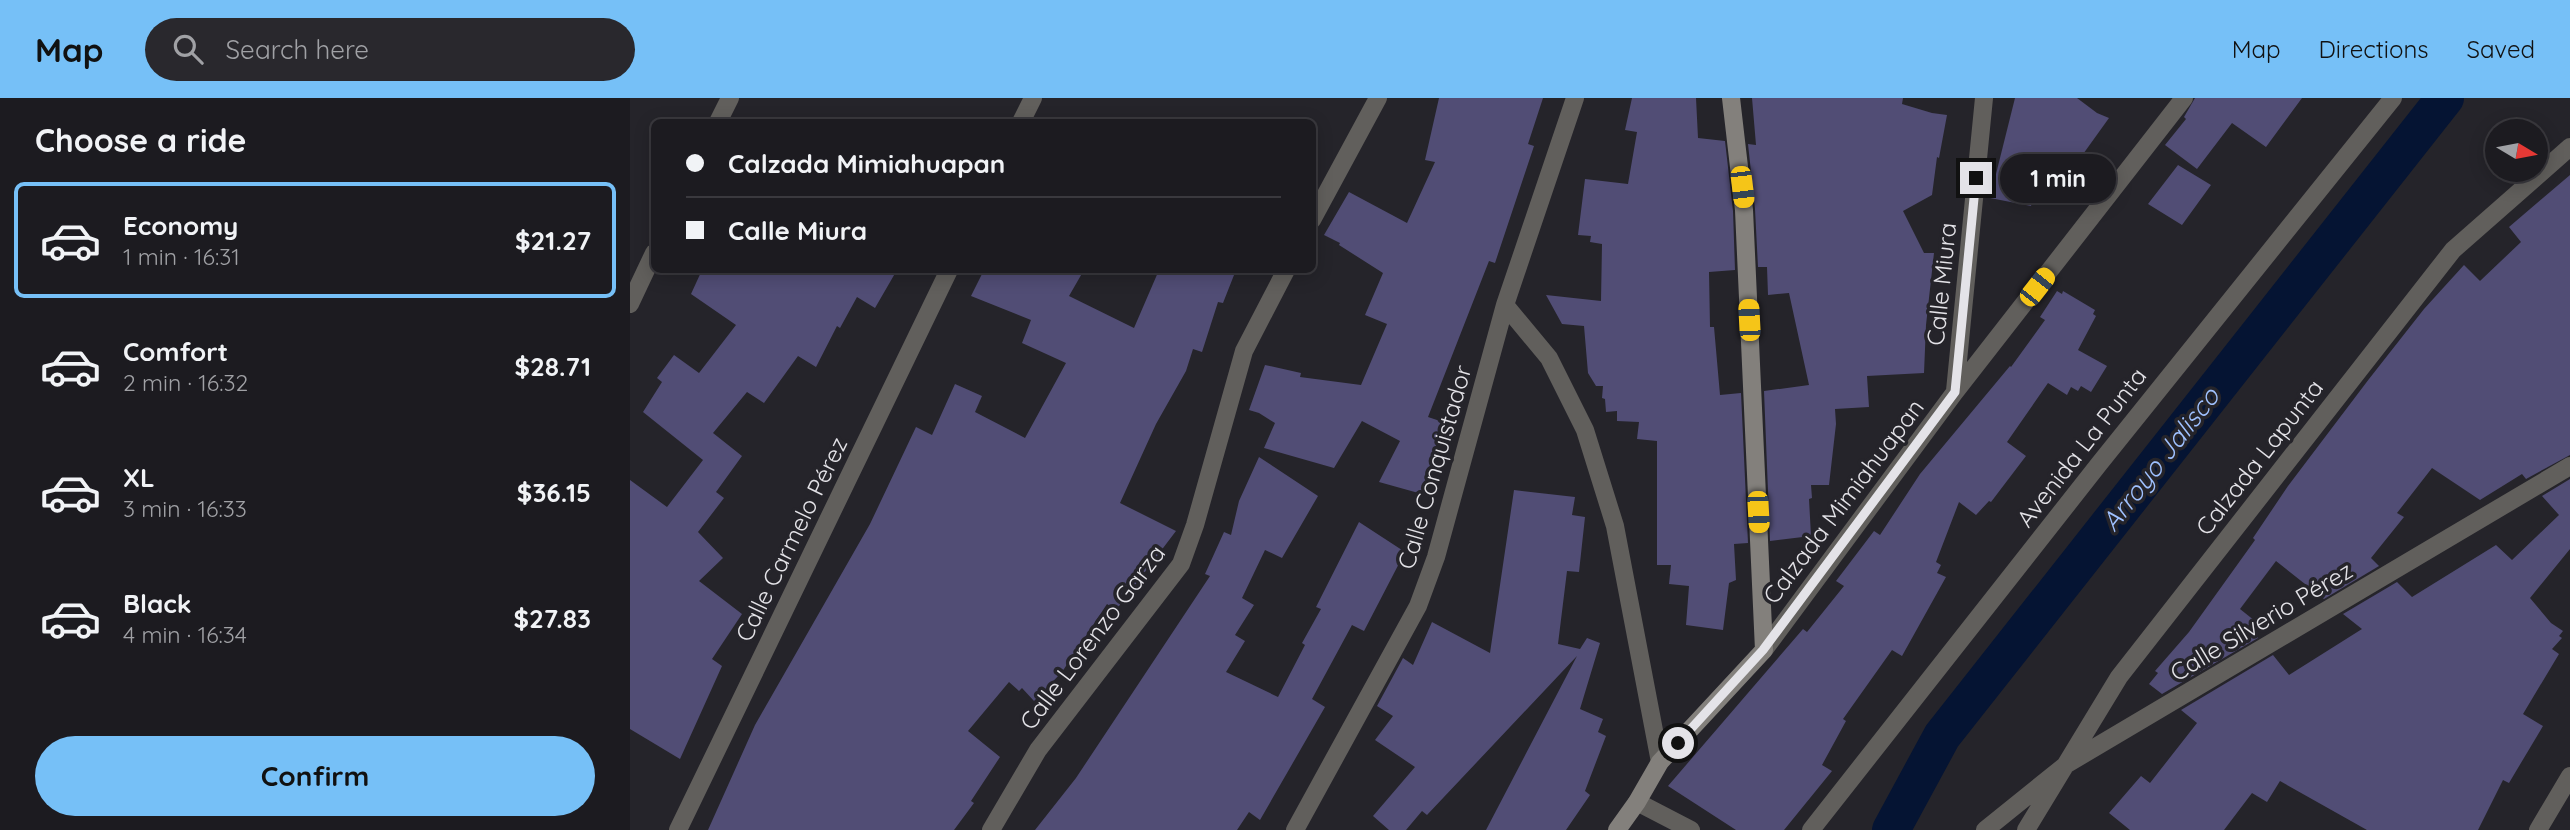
<!DOCTYPE html>
<html lang="en">
<head>
<meta charset="utf-8">
<style>
  body { margin:0; font-family:Quicksand,sans-serif; background:#29282d; color:#f1f3f6; height:100vh; display:flex; flex-direction:column; font-size:26px; white-space:nowrap }
  * { box-sizing:border-box; margin:0 }
  p { font-size:23px; color:#a0a1a5 }
  .icon { flex:none; width:38px; height:38px; fill:none; stroke:currentColor; stroke-width:2; stroke-linecap:round; stroke-linejoin:round }
  .map { position:relative; flex:1; overflow:hidden }
  .details { display:flex; flex-direction:column; background:#1c1b20; width:630px }
  .details>* { flex:none }
  .guide { position:absolute; left:21px; top:21px; width:665px; height:154px; border-radius:10px; box-shadow:0 4px 18px #0003,0 0 0 2px #3a393e; display:grid; align-content:center; height:154px; padding:0 35px; background:#1c1b20 }
  .needle { width:46px; rotate:100deg }
  .buttons { position:absolute; left:1855px; top:21px; display:grid; gap:14px }
  .buttons a { display:grid; place-items:center; width:63px; height:63px; border-radius:50%; background:#1c1b20; box-shadow:0 4px 18px #0003,0 0 0 2px #3a393e; font-size:35px }
  .end { position:absolute; width:32px; height:32px; margin:-16px; border:9px solid #e4e3e8; background:#111; box-shadow:0 0 0 4px #111 }
  .from { border-radius:50% }
  .bubble { position:absolute; height:49px; border-radius:24px; background:#1c1b20; box-shadow:0 4px 18px #0003,0 0 0 2px #3a393e; font-size:23px; font-weight:800; line-height:49px; text-align:center }
  .car { position:absolute; width:21px; height:42px; margin:-21px -10px; border-radius:9px; box-shadow:0 0 5px 2px #0007; background:linear-gradient(#f5c518 24%,#345 0 40%,#f5c518 0 76%,#345 0 86%,#f5c518 0) }
  .guide b { display:flex; align-items:center; gap:24px; height:66px; font-size:26px }
  .guide b+b { border-top:2px solid #3a393e }
  .guide i { width:18px; height:18px; background:#f1f3f6 }
  ul { padding:0; list-style:none }
  li { display:flex; align-items:center; gap:21px; height:116px; margin:0 14px 10px; padding:0 21px; border:4px solid transparent; border-radius:10px }
  li div { flex:1 }
  li b { display:block; font-size:26px }
  li em { font-style:normal; font-weight:800 }
  li.on { border-color:#76c0f7 }
  li>.icon { width:63px; height:63px; stroke-width:1.5 }
  h2 { padding:0 35px; font-size:32px; line-height:84px }
  .cta { display:flex; gap:14px; margin-top:auto; padding:14px 35px }
  .cta a { flex:1; height:80px; border-radius:42px; background:#76c0f7; color:#111; font-size:28px; font-weight:800; line-height:80px; text-align:center }
  header { display:flex; align-items:center; gap:42px; box-sizing:border-box; height:98px; padding:0 35px; background:#76c0f7; color:#111 }
  header strong { font-size:33px }
  nav { display:flex; gap:38px; margin-inline-start:auto; font-size:24px }
  .search { width:490px; height:63px; background:#29282d; display:flex; align-items:center; gap:18px; box-sizing:border-box; padding:0 24px; border-radius:38px; color:#a0a1a5; font-size:26px }
  main { display:flex; flex:1; min-height:0 }
  .map>svg:first-child { display:block }
</style>
</head>
<body>
<header>
<strong>Map</strong>
<div class="search"><svg class="icon" aria-label="search" viewBox="0 0 24 24"><circle cx="10" cy="10" r="6"/><path d="M15 15l6 6"/></svg>Search here</div>
<nav><a>Map</a><a>Directions</a><a>Saved</a></nav>
</header>
<main>
<section class="details">
<h2>Choose a ride</h2>
<ul>
<li class="on"><svg class="icon" aria-label="car" viewBox="0 0 24 24"><path d="M5 17H2v-5l4-1 3-4h7l3 4 3 1v5h-3M9 17h6M6 11h13"/><circle cx="7" cy="17" r="2"/><circle cx="17" cy="17" r="2"/></svg><div><b>Economy</b><p>1 min · 16:31</p></div><em>$21.27</em></li>
<li><svg class="icon" aria-label="car" viewBox="0 0 24 24"><path d="M5 17H2v-5l4-1 3-4h7l3 4 3 1v5h-3M9 17h6M6 11h13"/><circle cx="7" cy="17" r="2"/><circle cx="17" cy="17" r="2"/></svg><div><b>Comfort</b><p>2 min · 16:32</p></div><em>$28.71</em></li>
<li><svg class="icon" aria-label="car" viewBox="0 0 24 24"><path d="M5 17H2v-5l4-1 3-4h7l3 4 3 1v5h-3M9 17h6M6 11h13"/><circle cx="7" cy="17" r="2"/><circle cx="17" cy="17" r="2"/></svg><div><b>XL</b><p>3 min · 16:33</p></div><em>$36.15</em></li>
<li><svg class="icon" aria-label="car" viewBox="0 0 24 24"><path d="M5 17H2v-5l4-1 3-4h7l3 4 3 1v5h-3M9 17h6M6 11h13"/><circle cx="7" cy="17" r="2"/><circle cx="17" cy="17" r="2"/></svg><div><b>Black</b><p>4 min · 16:34</p></div><em>$27.83</em></li>
</ul>
<div class="cta"><a>Confirm</a></div>
</section>
<div class="map">
<svg width="1940" height="732" viewBox="0 0 1940 732">
  <rect width="100%" height="100%" fill="#25242a"/>
  <g fill="none" stroke-linecap="round" stroke-linejoin="round">
    <!-- canal -->
    <path stroke="#051433" stroke-width="38" d="M1261 732 1312 638 1815 0"/>
  </g>
  <!-- building -->
  <path fill="#514d75" d="M809 0H913L898 46 904 48 865 165 859 163 798 319 813 324 792 396 749 384 770 343 732 323 704 370 634 350 645 325 629 315 619 312 635 267 671 275 670 279 731 287 757 226 735 217 753 175 709 147 710 145 694 137 719 94 777 125 805 64 795 62Z
    M1002 0H1066L1068 40 1095 43 1103 113 1105 172 1079 174 1080 229H1084L1090 297 1111 295 1118 445 1104 446 1106 482 1099 485 1093 532 1056 527 1059 488 1039 486 1041 467H1027V343L1007 341 1009 324 987 323V313L976 314 975 301 972 300 973 288H966L958 275 954 228 932 226 916 197 971 203 972 146 960 144 961 138 948 137 955 81 998 86 1007 34 995 32Z
    M1122 0H1273L1272 6 1302 15 1317 17 1309 60 1307 59 1302 97 1273 113 1294 155H1304L1296 227 1294 275 1237 278 1239 309 1205 311 1206 326 1199 387H1181L1182 400 1179 401 1181 438 1140 443 1134 293 1179 287 1159 195 1138 197 1137 169H1128L1125 111 1118 46 1126 47Z
    M1385 0H1447L1467 15 1479 20 1433 84 1417 73 1406 104H1402L1401 108 1360 100Z
    M1565 0H1672L1636 49 1602 25 1567 71 1535 47 1556 21 1554 19Z
    M1548 67 1581 87 1552 127 1518 106Z
    M1940 77V357L1896 381 1892 376 1850 402 1802 370 1767 415 1774 419 1741 460 1749 468 1694 501 1646 463 1610 511 1630 527 1624 535 1628 540 1532 596 1519 586 1528 575 1525 573 1559 534 1625 442 1623 440 1658 388 1739 281 1794 211 1834 167 1850 183 1891 144 1879 129Z
    M72 172H267L245 210 227 199 210 230 207 228 186 269 168 258 134 305 117 294 83 335 112 358 86 394 94 400 68 434 93 460 69 483 112 516 82 561 92 568 50 661 0 631V382L37 409 73 362 13 314 32 284 27 280 44 257 69 275 106 227 61 196Z
    M354 172H454L439 198 504 230 529 172H606L593 205 588 204 572 254 563 251 556 273 526 326 490 405 546 433 486 512 477 506 432 574 404 603 392 590 389 593 379 584 338 633 370 659 341 703 344 705 324 732H78L125 627 240 426 286 329 302 337 325 286 352 298 345 314 395 340 436 265 392 245 401 222 341 198Z
    M1427 193 1432 196 1433 193 1465 212 1463 216 1466 218 1448 252 1477 268 1461 294 1451 288 1448 293 1441 289 1437 297 1418 285 1377 344 1396 358 1361 404 1359 403 1346 417 1329 404 1306 464 1311 467 1307 475 1316 479 1272 558 1262 552 1213 621 1216 623 1192 667 1202 673 1154 732H1106L1038 688 1173 531 1177 534 1214 488 1206 483 1244 433 1250 437 1290 376 1380 268 1381 269 1415 222 1410 219Z
    M629 359 688 398 652 460 635 452 612 500 624 507 605 537 615 543 596 574 648 599 675 547 672 545 691 511 686 509 729 424 775 454 734 533 722 527 682 601 695 609 630 722 619 714 607 732H405L446 680 580 478 575 476 594 434 601 437 609 403Z
    M1940 381V451L1900 500 1921 525 1933 533 1929 538 1932 540 1922 551 1929 556 1893 616 1913 628 1879 685 1873 682 1848 732H1737L1650 683 1637 704 1622 695 1594 732H1500L1479 715 1511 678 1520 685 1567 625 1551 612 1643 557 1659 577 1732 531 1713 516 1767 484 1782 499 1866 447 1882 462 1929 417 1912 398Z
    M884 392 945 399 942 417 955 419 949 474 937 473 928 546 950 551 957 540 970 545 950 611 973 621 968 634 976 638 955 693 960 697 936 732H856L947 558 797 717 792 713 776 732H759L743 718 785 669 745 642 763 618 747 608 773 560 783 567 802 524 860 555Z"/>
  <g fill="none" stroke-linecap="round" stroke-linejoin="round">
    <!-- minor -->
    <path stroke="#615f5c" stroke-width="18" d="M88 24 100 0
      M391 24 403 0
      M682 122 748 0
      M0 206 24 155
      M875 207 919 260 955 332 985 428 1030 664
      M1325 293 1354 0
      M1134 552 1325 294 1554 0
      M1007 704 1061 732
      M48 732 319 172
      M361 732 408 652 551 466 565 427 614 253 656 172
      M665 732 788 508 806 459 875 207 945 0
      M1181 732 1469 366 1763 0
      M1355 732 1437 666 1940 368
      M1396 732 1489 579 1823 152 1940 49
      M1908 732 1940 678"/>
    <!-- secondary -->
    <path stroke="#83807c" stroke-width="18" d="M987 732 1007 704 1030 664 1134 552 1114 112 1101 0"/>
  </g>
  <g fill="none" stroke-linecap="round" stroke-linejoin="round">
    <!-- route -->
    <path stroke="#e4e3e8" stroke-width="9" d="M1048 645 1133 552 1325 294 1346 80"/>
  </g>
  <g text-anchor="middle" dominant-baseline="central" stroke-width="7" stroke-linejoin="round" paint-order="stroke">
    <!-- street labels -->
    <g font-size="24" fill="#e4e3e8" stroke="#25242a">
      <text transform="translate(1311 186) rotate(-84)">Calle Miura</text>
      <text transform="translate(1451 349) rotate(-52)">Avenida La Punta</text>
      <text transform="translate(1629 359) rotate(-52)">Calzada Lapunta</text>
      <text transform="translate(804 369) rotate(-74)">Calle Conquistador</text>
      <text transform="translate(1213 403) rotate(-53)">Calzada Mimiahuapan</text>
      <text transform="translate(161 441) rotate(-64)">Calle Carmelo Pérez</text>
      <text transform="translate(1631 523) rotate(-31)">Calle Silverio Pérez</text>
      <text transform="translate(462 539) rotate(-53)">Calle Lorenzo Garza</text>
    </g>
    <!-- water labels -->
    <g font-size="26" font-style="italic" fill="#9fc1ff" stroke="#25242a">
      <text transform="translate(1530 361) rotate(-52)">Arroyo Jalisco</text>
    </g>
  </g>
</svg>
<div class="buttons">
<a><svg class="needle" viewBox="-14 -14 28 28"><path d="M0-13l5 13h-10z" fill="#e53935"/><path d="M0 13l5-13h-10z" fill="#a0a1a5"/></svg></a>
</div>
<i class="end from" style="left:1048px;top:645px"></i>
<i class="end" style="left:1346px;top:80px"></i>
<div class="bubble" style="left:1370px;top:56px;width:116px">1 min</div>
<i class="car" style="left:1112px;top:89px;rotate:173deg"></i>
<i class="car" style="left:1407px;top:189px;rotate:38deg"></i>
<i class="car" style="left:1119px;top:222px;rotate:357deg"></i>
<i class="car" style="left:1128px;top:414px;rotate:177deg"></i>
<div class="guide">
<b><i class="from"></i>Calzada Mimiahuapan</b>
<b><i></i>Calle Miura</b>
</div>
</div>
</main>
</body>
</html>
